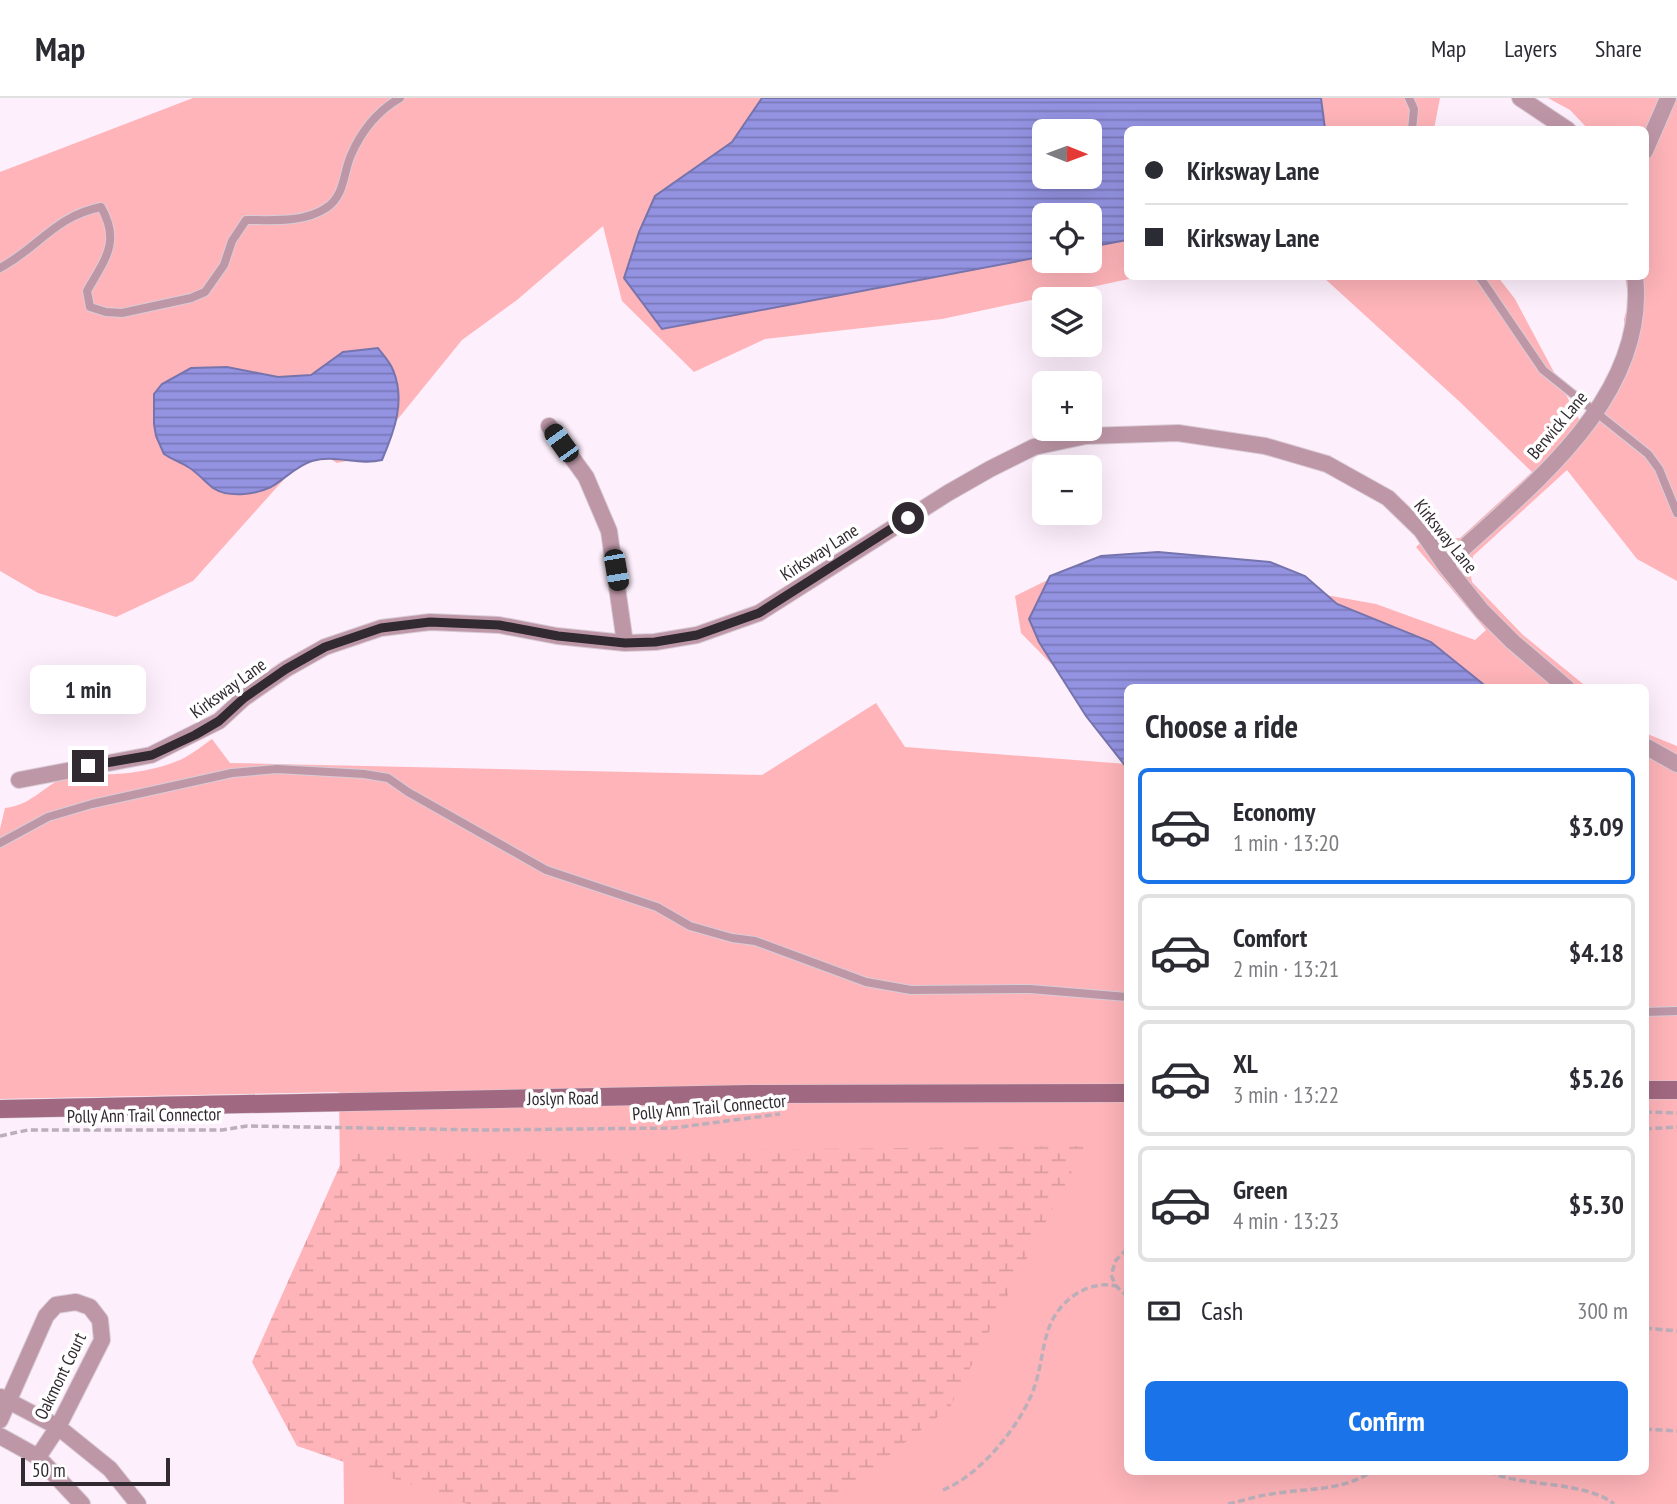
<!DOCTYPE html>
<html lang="en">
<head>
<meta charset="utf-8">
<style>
  body { margin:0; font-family:"PT Sans Narrow",sans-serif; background:#f7f7f7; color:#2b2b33; height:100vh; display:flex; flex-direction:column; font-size:26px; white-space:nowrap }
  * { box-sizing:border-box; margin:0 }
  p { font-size:23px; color:#7c7c81 }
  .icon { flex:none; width:38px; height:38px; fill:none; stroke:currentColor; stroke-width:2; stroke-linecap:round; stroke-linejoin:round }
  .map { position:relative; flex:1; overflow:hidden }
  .sheet { position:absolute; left:1124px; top:586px; width:525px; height:791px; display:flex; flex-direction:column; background:#fff; border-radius:10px; box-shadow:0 7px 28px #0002 }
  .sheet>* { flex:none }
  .hud { position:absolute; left:1124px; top:28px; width:525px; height:154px; border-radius:10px; box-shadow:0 7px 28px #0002; display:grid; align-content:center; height:154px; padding:0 21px; background:#fff }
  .needle { width:46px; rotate:91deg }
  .fabs { position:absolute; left:1032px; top:21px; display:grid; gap:14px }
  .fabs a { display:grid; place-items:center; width:70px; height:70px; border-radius:10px; background:#fff; box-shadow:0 7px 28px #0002; font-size:35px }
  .scale { position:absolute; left:21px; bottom:18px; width:149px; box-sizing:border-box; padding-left:7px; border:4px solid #312a30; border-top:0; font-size:19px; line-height:24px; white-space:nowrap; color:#312a30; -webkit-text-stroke:5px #fff; paint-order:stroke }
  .end { position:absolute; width:32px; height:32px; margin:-16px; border:9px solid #312a30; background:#fff; box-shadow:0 0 0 4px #fff }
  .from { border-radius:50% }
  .bubble { position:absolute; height:49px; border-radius:10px; background:#fff; box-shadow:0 7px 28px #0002; font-size:23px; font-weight:800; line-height:49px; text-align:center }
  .car { position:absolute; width:21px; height:42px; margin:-21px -10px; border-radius:9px; box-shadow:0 0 5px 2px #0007; background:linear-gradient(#222 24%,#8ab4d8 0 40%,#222 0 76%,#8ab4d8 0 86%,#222 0) }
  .hud b { display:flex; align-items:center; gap:24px; height:66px; font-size:26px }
  .hud b+b { border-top:2px solid #e1e1e2 }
  .hud i { width:18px; height:18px; background:#2b2b33 }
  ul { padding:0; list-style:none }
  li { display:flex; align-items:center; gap:21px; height:116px; margin:0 14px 10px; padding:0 7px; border:4px solid #e1e1e2; border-radius:10px }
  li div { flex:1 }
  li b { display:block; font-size:26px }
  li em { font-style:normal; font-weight:800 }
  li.selected { border-color:#1a73e8 }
  li>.icon { width:63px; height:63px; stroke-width:1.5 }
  h2 { padding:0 21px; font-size:32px; line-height:84px }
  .pay { display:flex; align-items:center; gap:18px; height:77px; padding:0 21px; font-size:26px }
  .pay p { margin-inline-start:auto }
  .primary-button { display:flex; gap:14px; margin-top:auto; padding:14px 21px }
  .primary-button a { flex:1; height:80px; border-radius:10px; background:#1a73e8; color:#fff; font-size:28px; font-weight:800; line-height:80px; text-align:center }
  header { display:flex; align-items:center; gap:42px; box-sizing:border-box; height:98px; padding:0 35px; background:#fff; border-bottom:2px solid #e1e1e2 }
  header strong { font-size:33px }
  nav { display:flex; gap:38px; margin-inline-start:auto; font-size:24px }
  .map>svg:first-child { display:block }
</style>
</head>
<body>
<header>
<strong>Map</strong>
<nav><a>Map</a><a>Layers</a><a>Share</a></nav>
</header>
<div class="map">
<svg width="1677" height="1406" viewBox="0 0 1677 1406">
  <defs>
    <pattern id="wetland-marsh" width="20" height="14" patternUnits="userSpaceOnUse" patternTransform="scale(1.75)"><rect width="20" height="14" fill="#feb4b9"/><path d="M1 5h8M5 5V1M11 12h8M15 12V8" fill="none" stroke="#da9b9f"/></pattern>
    <pattern id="water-rules" width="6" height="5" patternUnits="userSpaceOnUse" patternTransform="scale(1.75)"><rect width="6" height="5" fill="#9493e2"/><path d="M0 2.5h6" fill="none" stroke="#7978b8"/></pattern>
  </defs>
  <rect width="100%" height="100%" fill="#feeffc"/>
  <!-- grass -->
  <path fill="#feb4b9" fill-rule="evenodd" d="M193 0H1440L1434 31 1127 32V178L1138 179 942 221 765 241 694 274 622 203 603 128 517 202 462 242 367 359 337 365 312 350 193 483 116 519 38 495 0 473V74ZM1045 33H1090V79H1045ZM1045 117H1090V163H1045Z
    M1548 0H1677V483L1637 461 1567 372 1473 458 1470 473 1472 484 1523 537 1588 590H1127V643L1021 535 1015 498 1066 473 1270 487 1376 506 1475 542 1486 532 1416 449 1431 435 1445 441 1460 440 1532 374 1460 304 1323 179H1498L1515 201 1580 323 1609 283 1625 240 1624 221 1629 202 1625 179 1645 178V32L1588 31 1570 12Z
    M876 605 905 649 1127 666V1374H1645V635L1677 648V1406H344L339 994 0 1001V731L5 710C34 707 44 685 72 677 86 673 102 677 116 676 137 675 161 670 180 662 191 657 202 648 212 641L230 665 762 677Z"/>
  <!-- wetland -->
  <path fill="url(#wetland-marsh)" d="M1085 1048 950 1309 827 1406H468L297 1348 252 1264 345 1056Z"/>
  <!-- water -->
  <path fill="url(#water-rules)" stroke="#7674ad" stroke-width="2" fill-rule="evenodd" d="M762 0H1321L1325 31 1127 32V142L1090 149V117H1045V158L662 231 624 180 639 134 655 98 732 44ZM1045 33H1090V79H1045Z
    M378 250C383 257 390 264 393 272 406 303 394 334 382 362 358 368 336 356 312 363 296 368 285 381 271 389 254 397 228 400 213 390 204 383 197 374 188 369 181 364 171 361 164 356L156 338 154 326V296L162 286 191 270 227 269 278 279 311 277 343 254Z
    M1158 454 1270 464 1305 478 1337 506 1431 544 1488 590H1127V670L1086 618 1039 544 1029 521 1050 478 1101 458Z"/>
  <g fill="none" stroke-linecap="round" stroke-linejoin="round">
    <defs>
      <path id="lane" d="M1409 0 1414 11 1412 32
        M0 170C38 150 55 118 101 109 121 144 105 161 87 193L90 209 106 214 122 215 191 200 205 194 224 167 232 143 246 122C271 122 304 125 326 110 345 98 343 75 351 57 362 32 377 13 400 0
        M1479 178 1543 272 1648 356 1659 371 1677 415
        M0 745 48 719 92 706 232 675 277 671 364 676 388 680 408 694 546 772 657 809 690 828 732 840 755 843 866 884 911 892 1030 891 1127 899
        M1645 914 1677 913"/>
      <path id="street" d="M1520 0 1568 32
        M1645 53 1668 0
        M549 328 586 379 609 433 625 545
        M1445 467C1525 392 1649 302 1635 178
        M1645 648 1677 666
        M19 682 151 657 219 623 244 600 286 571 325 549 381 530 430 524 499 527 557 538 625 545 655 544 697 537 759 515 948 395 990 371 1034 349 1086 338 1178 335 1265 348 1327 366 1388 400 1421 432 1445 467 1482 513 1513 544 1567 590
        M1 1299 58 1329 110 1371 138 1406
        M0 1322 46 1218 56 1207 76 1204 90 1209 100 1222 102 1242 58 1329 38 1359
        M0 1338 38 1359 82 1406"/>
      <path id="secondary" d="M1645 992H1677
        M0 1011 749 996 1127 995"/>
    </defs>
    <!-- lane casing -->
    <use href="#lane" stroke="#d9ccd7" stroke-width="10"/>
    <!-- street casing -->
    <use href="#street" stroke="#d9ccd7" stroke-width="18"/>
    <!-- secondary casing -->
    <use href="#secondary" stroke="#d9ccd7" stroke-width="19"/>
    <!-- path -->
    <path stroke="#bbafba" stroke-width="3.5" stroke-dasharray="7 3.5" stroke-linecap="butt" d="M1645 1014 1677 1015
      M1645 1031 1677 1029
      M0 1038 28 1032H222L247 1028 482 1032 673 1030 780 1016
      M1127 1151 1116 1162 1111 1177 1116 1188 1127 1198
      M1645 1230 1677 1233
      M1645 1331 1677 1333
      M1489 1374C1523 1389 1586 1383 1614 1406
      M943 1392C978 1378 1014 1335 1030 1300 1048 1262 1036 1223 1076 1196 1089 1188 1101 1185 1116 1188
      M1228 1406C1242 1403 1256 1398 1271 1396 1306 1390 1339 1394 1371 1374"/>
    <!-- lane -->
    <use href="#lane" stroke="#be97a7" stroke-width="8"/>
    <!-- street -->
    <use href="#street" stroke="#be97a7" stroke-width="16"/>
    <!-- secondary -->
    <use href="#secondary" stroke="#a16981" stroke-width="18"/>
  </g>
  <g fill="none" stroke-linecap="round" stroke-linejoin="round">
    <!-- route -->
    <path stroke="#312a30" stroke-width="9" d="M88 668 152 657 195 637 219 623 244 600 286 571 325 549 381 530 430 524 499 527 558 538 625 545 655 544 697 537 759 515 908 420"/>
  </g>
  <g text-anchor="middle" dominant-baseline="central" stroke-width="7" stroke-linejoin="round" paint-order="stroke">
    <!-- street labels -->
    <g font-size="18" fill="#312a30" stroke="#fff">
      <text transform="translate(1557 327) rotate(-50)">Berwick Lane</text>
      <text transform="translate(1446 438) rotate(51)">Kirksway Lane</text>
      <text transform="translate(819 454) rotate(-33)">Kirksway Lane</text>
      <text transform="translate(228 590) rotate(-36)">Kirksway Lane</text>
      <text transform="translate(563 1000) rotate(-1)">Joslyn Road</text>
      <text transform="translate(709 1009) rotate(-5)">Polly Ann Trail Connector</text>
      <text transform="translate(144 1017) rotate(-1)">Polly Ann Trail Connector</text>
      <text transform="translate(60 1278) rotate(-64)">Oakmont Court</text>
    </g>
  </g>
</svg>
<div class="fabs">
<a><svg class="needle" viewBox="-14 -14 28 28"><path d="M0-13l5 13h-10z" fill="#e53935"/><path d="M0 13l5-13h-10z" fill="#7c7c81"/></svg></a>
<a><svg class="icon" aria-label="locate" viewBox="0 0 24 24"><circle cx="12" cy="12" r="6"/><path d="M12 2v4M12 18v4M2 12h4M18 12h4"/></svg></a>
<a><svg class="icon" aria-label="layers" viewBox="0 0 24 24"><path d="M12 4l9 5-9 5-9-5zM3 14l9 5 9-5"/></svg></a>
<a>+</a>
<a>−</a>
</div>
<div class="scale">50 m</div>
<i class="end from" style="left:908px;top:420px"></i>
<i class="end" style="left:88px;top:668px"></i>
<div class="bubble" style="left:30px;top:567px;width:116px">1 min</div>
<i class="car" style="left:561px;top:345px;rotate:324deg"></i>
<i class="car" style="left:616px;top:472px;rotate:170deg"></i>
<div class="hud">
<b><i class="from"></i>Kirksway Lane</b>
<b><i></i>Kirksway Lane</b>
</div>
<section class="sheet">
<h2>Choose a ride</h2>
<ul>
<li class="selected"><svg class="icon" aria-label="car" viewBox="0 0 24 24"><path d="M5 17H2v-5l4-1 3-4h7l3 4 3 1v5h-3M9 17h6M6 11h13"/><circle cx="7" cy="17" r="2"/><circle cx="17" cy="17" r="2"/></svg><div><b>Economy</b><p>1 min · 13:20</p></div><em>$3.09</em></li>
<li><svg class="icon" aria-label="car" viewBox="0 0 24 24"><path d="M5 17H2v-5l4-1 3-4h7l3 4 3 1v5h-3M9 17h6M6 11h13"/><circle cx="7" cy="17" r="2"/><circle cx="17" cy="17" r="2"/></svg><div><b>Comfort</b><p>2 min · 13:21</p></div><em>$4.18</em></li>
<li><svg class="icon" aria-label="car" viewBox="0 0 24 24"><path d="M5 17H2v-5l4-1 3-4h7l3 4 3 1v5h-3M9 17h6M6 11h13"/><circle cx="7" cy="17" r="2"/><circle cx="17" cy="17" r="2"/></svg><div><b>XL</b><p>3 min · 13:22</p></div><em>$5.26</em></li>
<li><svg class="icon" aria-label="car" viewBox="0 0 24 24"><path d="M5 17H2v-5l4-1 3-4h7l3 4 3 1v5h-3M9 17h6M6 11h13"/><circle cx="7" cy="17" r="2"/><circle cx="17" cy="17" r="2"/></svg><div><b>Green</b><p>4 min · 13:23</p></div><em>$5.30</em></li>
</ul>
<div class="pay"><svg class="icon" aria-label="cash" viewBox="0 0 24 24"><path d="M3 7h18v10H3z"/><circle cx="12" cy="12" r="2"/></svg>Cash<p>300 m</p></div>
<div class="primary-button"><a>Confirm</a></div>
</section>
</div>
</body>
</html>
